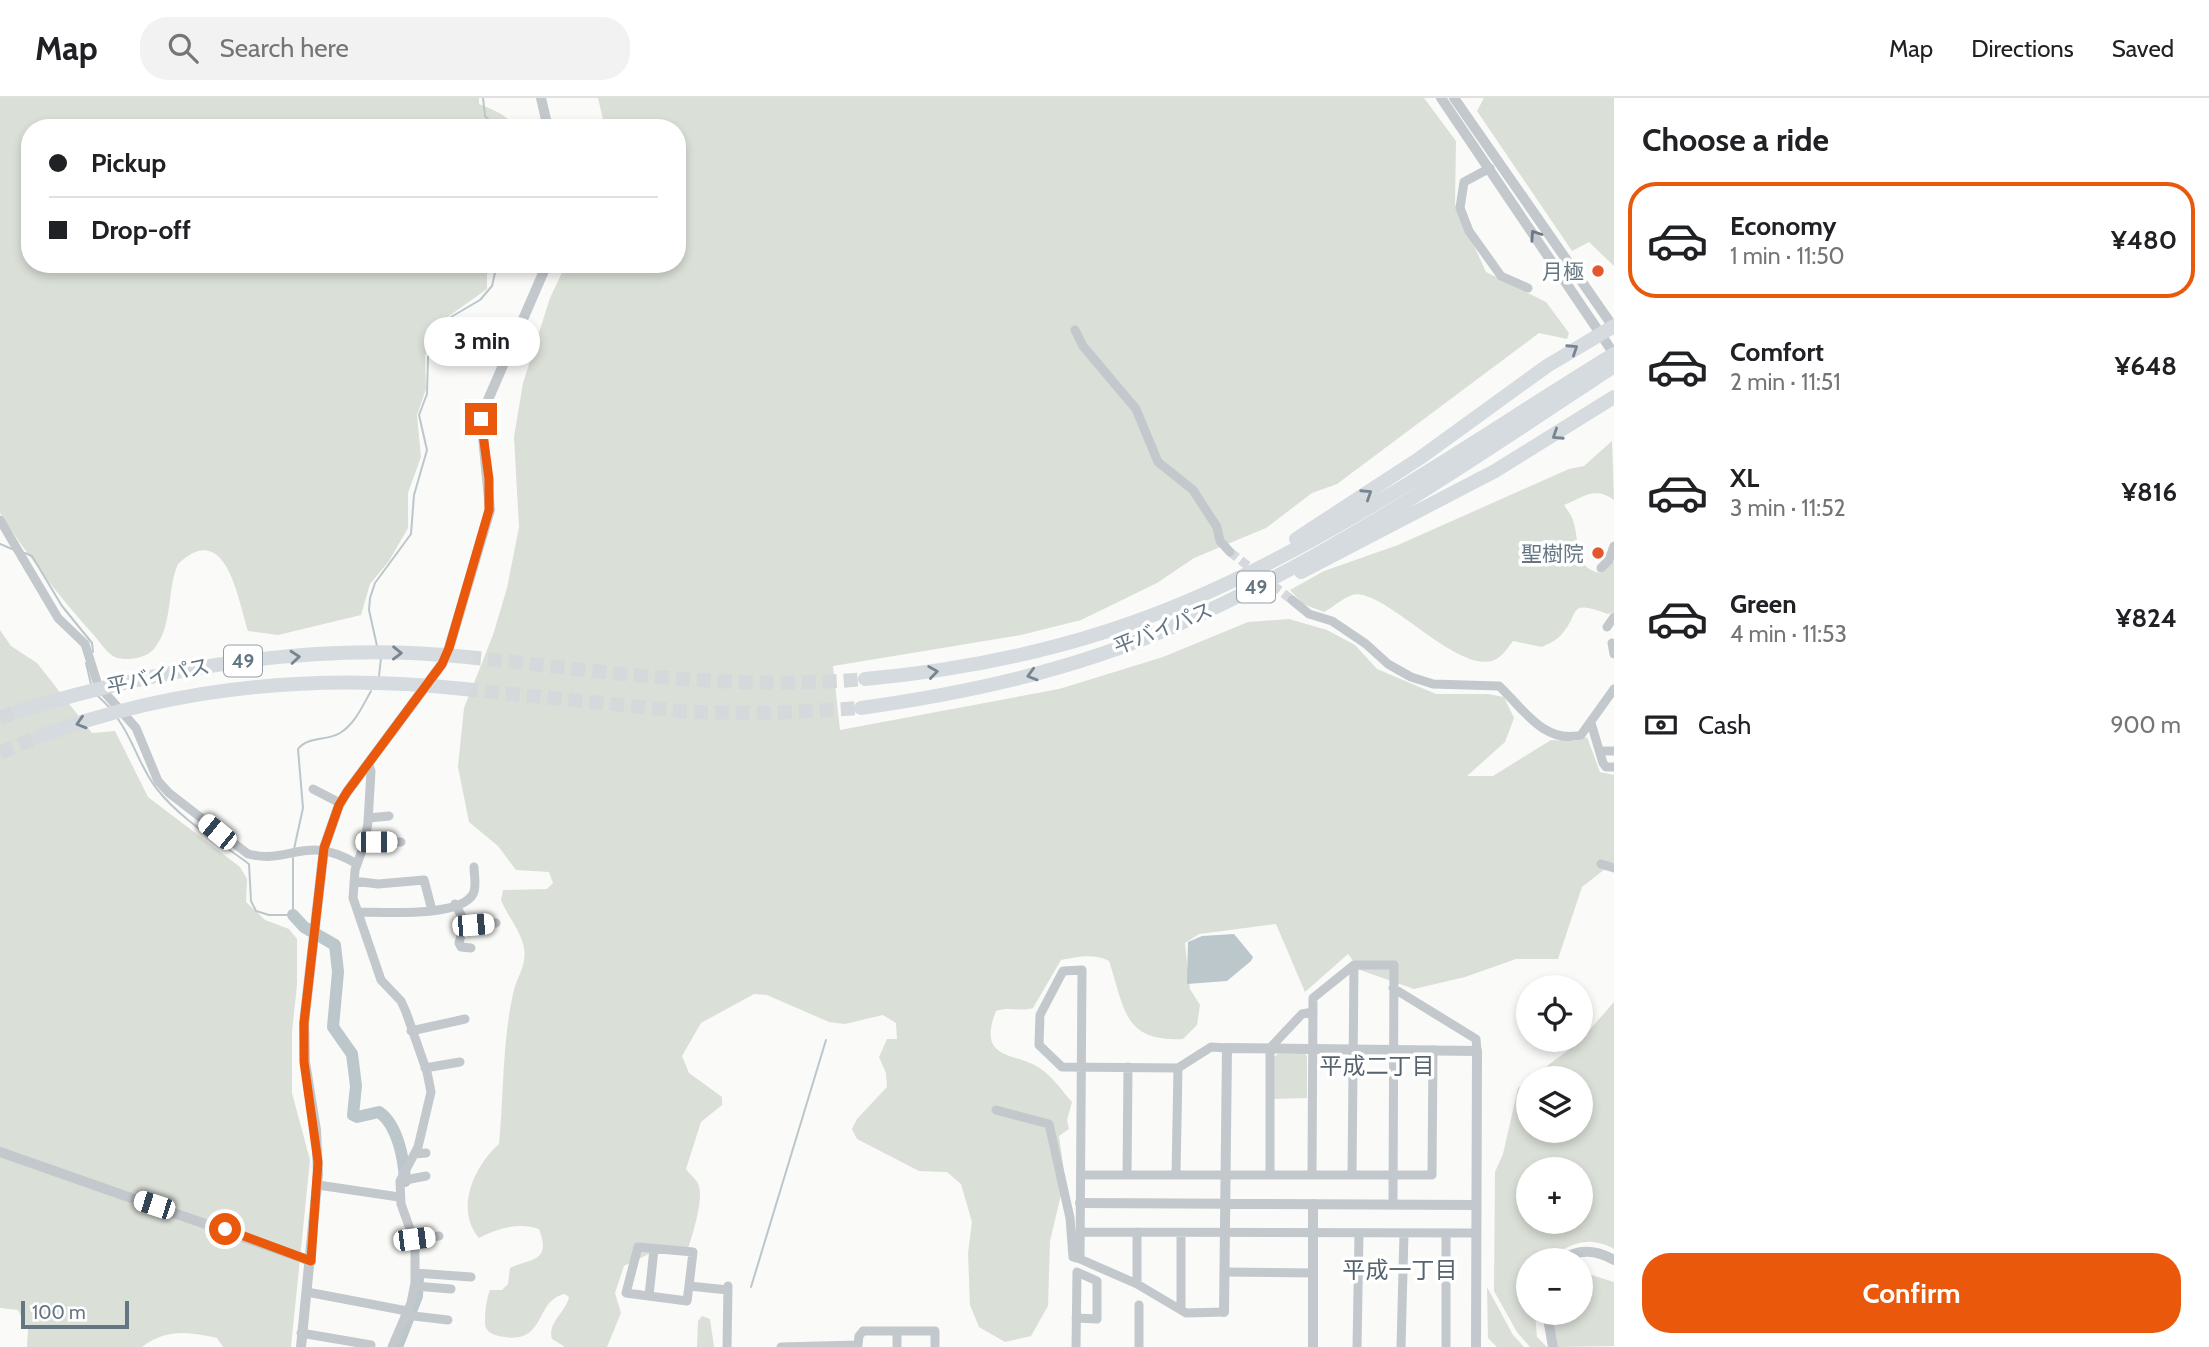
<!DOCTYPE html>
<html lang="en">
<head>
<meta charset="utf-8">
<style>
  body { margin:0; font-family:Cabin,"Noto Sans JP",sans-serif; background:#f2f2f2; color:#202124; height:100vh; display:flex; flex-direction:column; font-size:26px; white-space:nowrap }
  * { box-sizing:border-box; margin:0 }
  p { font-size:23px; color:#757577 }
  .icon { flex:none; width:38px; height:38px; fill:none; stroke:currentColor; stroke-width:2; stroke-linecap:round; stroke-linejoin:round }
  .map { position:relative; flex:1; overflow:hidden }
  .side { display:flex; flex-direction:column; background:#fff; width:595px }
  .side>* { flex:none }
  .guide { position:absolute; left:21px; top:21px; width:665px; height:154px; border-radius:28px; box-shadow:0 4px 10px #0003; display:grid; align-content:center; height:154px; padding:0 28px; background:#fff }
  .buttons { position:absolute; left:1516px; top:877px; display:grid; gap:14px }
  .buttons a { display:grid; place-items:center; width:77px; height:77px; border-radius:50%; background:#fff; box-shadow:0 4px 10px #0003; font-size:35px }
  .scale { position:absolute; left:21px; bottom:18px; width:108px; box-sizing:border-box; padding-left:7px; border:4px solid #657683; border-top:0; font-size:19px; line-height:24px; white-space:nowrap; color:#657683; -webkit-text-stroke:5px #fff; paint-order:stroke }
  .end { position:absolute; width:32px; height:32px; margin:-16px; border:9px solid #ea580c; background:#fff; box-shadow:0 0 0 4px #fff }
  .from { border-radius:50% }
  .bubble { position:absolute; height:49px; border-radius:24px; background:#fff; box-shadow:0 4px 10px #0003; font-size:23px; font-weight:700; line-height:49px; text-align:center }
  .car { position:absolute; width:21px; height:42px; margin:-21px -10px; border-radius:9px; box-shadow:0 0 5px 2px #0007; background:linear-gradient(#fff 24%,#345 0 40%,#fff 0 76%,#345 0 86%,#fff 0) }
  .guide b { display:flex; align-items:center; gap:24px; height:66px; font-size:26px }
  .guide b+b { border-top:2px solid #e0e0e0 }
  .guide i { width:18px; height:18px; background:#202124 }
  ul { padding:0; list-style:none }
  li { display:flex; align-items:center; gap:21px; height:116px; margin:0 14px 10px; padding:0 14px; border:4px solid transparent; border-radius:28px }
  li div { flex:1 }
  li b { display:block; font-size:26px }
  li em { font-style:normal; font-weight:700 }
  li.selected { border-color:#ea580c }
  li>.icon { width:63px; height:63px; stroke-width:1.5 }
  h2 { padding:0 28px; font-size:32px; line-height:84px }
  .pay { display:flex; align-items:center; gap:18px; height:77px; padding:0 28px; font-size:26px }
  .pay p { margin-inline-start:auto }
  .action { display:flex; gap:14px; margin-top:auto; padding:14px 28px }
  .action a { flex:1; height:80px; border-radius:28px; background:#ea580c; color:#fff; font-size:28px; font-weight:700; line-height:80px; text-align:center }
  header { display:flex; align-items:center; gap:42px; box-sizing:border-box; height:98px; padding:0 35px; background:#fff; border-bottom:2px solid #e0e0e0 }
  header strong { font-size:33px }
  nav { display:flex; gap:38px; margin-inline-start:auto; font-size:24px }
  .search { width:490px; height:63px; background:#f2f2f2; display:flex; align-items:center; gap:18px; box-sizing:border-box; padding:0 24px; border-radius:28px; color:#757577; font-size:26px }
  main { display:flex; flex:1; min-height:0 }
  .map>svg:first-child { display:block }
</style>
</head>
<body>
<header>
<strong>Map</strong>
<div class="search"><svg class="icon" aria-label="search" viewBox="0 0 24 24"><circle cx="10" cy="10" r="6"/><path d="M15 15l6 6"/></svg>Search here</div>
<nav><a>Map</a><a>Directions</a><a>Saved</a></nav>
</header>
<main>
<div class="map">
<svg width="1614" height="1249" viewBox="0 0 1614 1249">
  <rect width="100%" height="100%" fill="#fafaf8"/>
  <!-- green -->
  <path fill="#dadfd7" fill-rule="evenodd" d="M0 0H479V6C493 12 507 16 515 30H30V166H487V191L449 218 425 257 426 291 417 317 421 359 408 395V430L389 463 370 486 361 517 278 537 248 533C238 501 226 420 178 466 166 493 174 528 153 552 144 561 123 564 113 558 105 553 98 541 91 534 58 497 27 457 0 415Z
    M598 0H1424L1456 43 1455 106 1486 174 1546 204 1569 235 1567 241 1539 235 1337 386 1312 395 1266 430 1194 460 1157 485 1081 522 1021 537 833 568 840 632 1059 591 1163 559 1248 524 1289 521 1327 532 1355 547 1377 571 1436 596H1488L1504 599 1514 620 1505 644 1467 678H1493L1551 642 1575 643 1587 639 1600 674 1614 677V764L1582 789 1558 861H1516L1465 879 1414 891 1360 872 1348 856 1305 894 1276 826 1199 836 1185 845 1190 891 1200 907 1197 927 1183 941C1123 944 1125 911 1109 863 1094 855 1077 859 1061 862L1033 910C1020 914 1009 908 996 913 976 964 1016 953 1041 971 1054 980 1062 993 1072 1004L1067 1022 1069 1031 1059 1038 1065 1080 1050 1143 1048 1208 1031 1238 1005 1244 979 1229 970 1207 968 1155 972 1124 961 1086 947 1074 919 1073 857 1041 852 1031 857 1021 887 989 886 975 879 959 887 941H897L896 925 883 917 845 926 829 924 767 897 754 896 701 925 682 958 689 975 722 999V1007L701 1024 686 1071C689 1076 694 1079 697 1084 706 1096 692 1138 688 1151L653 1154 624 1168 615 1195 621 1215 607 1249H565L552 1241C547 1225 566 1214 569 1199L565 1196C533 1202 548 1249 499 1238 491 1236 485 1233 485 1225 485 1214 486 1202 490 1192H502L508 1186 510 1170C530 1160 552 1165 539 1131 520 1124 497 1130 479 1140 454 1111 475 1067 499 1046 504 995 502 947 513 896 516 879 527 869 524 850 520 831 508 819 501 802L503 792 547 791 553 785 549 774 516 772 498 748 469 724 458 669 464 610 493 537 507 490 519 429 514 339 523 285 550 200 566 166H677V30H605Z
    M1484 0H1614V168L1589 144 1572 153 1477 13Z
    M1612 343 1614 402C1594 388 1584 399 1564 407 1568 413 1573 419 1574 426 1580 447 1574 471 1601 475L1614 463V514L1608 516C1565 501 1582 514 1561 537 1557 542 1548 546 1542 549L1513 543C1509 548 1504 556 1498 560 1463 584 1383 487 1352 497 1343 500 1333 509 1324 514L1303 506 1290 492 1324 473 1398 447 1569 371 1584 368Z
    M0 532 11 548 37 565 92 635 115 633 148 699 240 769 247 781 246 804 265 822 289 831 297 841V887L292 934V995L310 1062 291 1249H223L217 1240C189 1234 167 1230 142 1249H27L28 1231 18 1212 0 1210Z
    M1614 904V1151C1575 1130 1562 1162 1528 1162V1214L1535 1215 1537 1239 1547 1249H1530L1517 1234 1494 1193 1495 1074 1503 1056 1518 990 1528 983V1032H1580V980H1531L1579 944ZM1580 1071V1124H1528V1071Z
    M1304 955 1307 958V1000L1274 1001V959L1278 956Z
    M1585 1175 1614 1184V1248L1558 1249 1552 1215 1580 1214V1177Z
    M1487 1189 1513 1237 1524 1249H1497L1488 1240Z
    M702 1218 710 1221 714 1249H697L698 1223Z"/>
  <!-- water -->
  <path fill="#bbc7cb" d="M1234 836 1253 859 1251 863 1227 883 1187 886 1188 844 1202 838Z"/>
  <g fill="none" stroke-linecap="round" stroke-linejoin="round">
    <!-- stream -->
    <path stroke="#bbc7cb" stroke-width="2" d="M483 0 485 18 496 30
      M0 446 12 451
      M25 455 32 458 62 508 92 545 93 554
      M377 548 369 512 370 500 375 485 411 436 414 397 427 352 419 317 427 296 428 259 451 219 480 202 492 188 497 166
      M86 565 91 586
      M379 578 381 560
      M97 597 110 610
      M118 621C134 643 140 670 157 691 181 722 218 743 249 766L251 803 256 813 269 817H293V760
      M294 751 303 710 298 651C308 638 327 643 340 635 355 626 363 607 371 593
      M751 1189 826 942"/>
    <!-- river -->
    <path stroke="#bbc7cb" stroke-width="12" d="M293 817 304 829 335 847 338 874 333 929 352 956 356 988 353 1017 357 1019 379 1014C398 1027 404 1062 405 1083
      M397 1249 417 1198 418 1179"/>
    <!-- minor-tunnel -->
    <path stroke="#d5d9db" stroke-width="9" stroke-dasharray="9 4.5" stroke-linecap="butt" d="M1230 454 1292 502"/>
    <!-- trunk-tunnel -->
    <path stroke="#d5d9db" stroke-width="14" stroke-dasharray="14 7" stroke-linecap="butt" d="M467 559C600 573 731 593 865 581
      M464 591 690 614 772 615 861 610
      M0 620 19 613
      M0 655 38 639"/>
    <!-- minor -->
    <path stroke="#c3c8cc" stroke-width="9" d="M1490 70 1464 84 1460 110 1469 133 1501 178 1528 190
      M1075 232 1083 248 1136 311 1158 364 1193 392 1217 429 1220 443 1230 454
      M0 422 58 520 85 546 98 587 136 630 158 683 169 695 248 756C291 767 305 735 357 766
      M1601 470 1609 462 1614 448
      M1292 502 1309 516 1332 523 1366 546 1388 566 1411 579 1433 586 1499 588C1522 609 1544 647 1581 637L1614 591
      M1607 529 1614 519
      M1612 545 1614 556
      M1591 625 1603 665 1606 669H1614
      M1601 653H1614
      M368 665 371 673 368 724 365 744 355 772 353 800 381 882 401 903 406 914 427 974 431 994 418 1049 400 1083 401 1106 415 1145V1185L411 1205 392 1249
      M313 691 340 705
      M368 720 389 718
      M365 745 401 744
      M1601 766 1614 770
      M354 783 378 786 424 782 432 812
      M455 806 466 826 496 825
      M358 814C382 814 460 820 473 796 477 789 474 776 474 769
      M464 825 459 845 461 849 471 850
      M1393 890 1476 941 1477 953
      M411 933 465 921
      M425 970 460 964
      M996 1012 1049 1026 1070 1120 1073 1159 1080 1161
      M415 1056 426 1055
      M1081 1077H1432L1433 952
      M1127 1077 1128 969
      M1176 1077 1178 970
      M1270 1077V950L1302 916 1313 914
      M1312 1077 1313 900 1354 867H1394L1393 1106
      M1352 1077 1354 867
      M400 1083 426 1078
      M318 1087 399 1099
      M1080 1134 1475 1135
      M1137 1134V1186
      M1181 1135V1212
      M414 1141 439 1138
      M1225 1174 1313 1175
      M415 1175 471 1179
      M415 1188 451 1191
      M689 1188 693 1154 638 1149 626 1195 687 1203 689 1188 728 1192
      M307 1194 407 1213
      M649 1198 654 1151
      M1224 1214 1186 1215 1137 1186 1080 1161 1082 872 1063 873 1040 917 1039 947 1062 969 1178 970 1211 949 1227 950
      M405 1217 448 1222
      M301 1235 371 1247
      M727 1249 728 1188
      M781 1249 858 1247 859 1238 863 1233H935V1249
      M897 1249V1233
      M1076 1249 1077 1174 1097 1183V1221L1076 1220
      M1139 1249V1207
      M1357 1249 1359 1136
      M1401 1249 1404 1136
      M1446 1249V1136"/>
    <!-- tertiary -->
    <path stroke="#c3c8cc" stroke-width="10" d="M541 0 548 30
      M1441 0 1614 256
      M1454 0 1614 230
      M0 1054 311 1163
      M1080 1105 1476 1107
      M1562 1162C1579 1150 1596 1152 1614 1162
      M1224 1214 1227 950 1477 953 1476 1249
      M1547 1214 1553 1249
      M301 1249 318 1076 316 1032 305 964 304 925 324 750 339 707 347 694 442 566 449 550 490 412 481 318 547 166
      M1313 1249V1106"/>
    <!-- trunk -->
    <path stroke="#d6dbdf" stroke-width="14" d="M1296 441 1420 360 1547 268 1614 228
      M1301 474 1495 373 1614 299
      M865 581C976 571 1085 547 1188 503 1340 438 1474 342 1614 256
      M861 610C968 595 1073 572 1172 529 1329 461 1472 362 1614 268
      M19 613C164 569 315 543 467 559
      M38 639C175 588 319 575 464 591"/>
  </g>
  <!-- one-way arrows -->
  <defs><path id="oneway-chevron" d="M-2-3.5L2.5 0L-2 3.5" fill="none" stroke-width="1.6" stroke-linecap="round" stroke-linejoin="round" transform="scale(1.75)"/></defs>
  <use stroke="#6a7a87" href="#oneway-chevron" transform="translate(1535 137) rotate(-124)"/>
  <g stroke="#768591">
    <use href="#oneway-chevron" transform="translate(1573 251) rotate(-33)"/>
    <use href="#oneway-chevron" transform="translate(1557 337) rotate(147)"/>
    <use href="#oneway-chevron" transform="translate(1367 396) rotate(-33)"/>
    <use href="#oneway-chevron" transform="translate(397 555) rotate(1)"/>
    <use href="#oneway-chevron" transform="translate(295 559) rotate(-5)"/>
    <use href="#oneway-chevron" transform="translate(933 574) rotate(-8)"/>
    <use href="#oneway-chevron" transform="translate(1032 577) rotate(164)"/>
    <use href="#oneway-chevron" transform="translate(81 625) rotate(163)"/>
  </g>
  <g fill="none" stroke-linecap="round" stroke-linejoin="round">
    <!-- route -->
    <path stroke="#ea580c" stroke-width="9" d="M225 1131 311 1163 318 1064 304 964V925L324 750 339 707 347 694 442 566 449 550 489 412V381L481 321"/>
  </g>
  <!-- markers -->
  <g fill="#e4572e" stroke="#fff" stroke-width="2.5">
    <circle cx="1598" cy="173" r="7"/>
    <circle cx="1598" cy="455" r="7"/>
  </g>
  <g text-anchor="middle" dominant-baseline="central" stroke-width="7" stroke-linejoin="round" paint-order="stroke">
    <!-- shield labels -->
    <g fill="#fff" stroke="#939fa8" stroke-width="2">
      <rect x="1237" y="473.5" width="38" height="31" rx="5"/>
      <rect x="224" y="547.5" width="38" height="31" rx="5"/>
    </g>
    <g font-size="19" font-weight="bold" fill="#657683">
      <text x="1256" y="489">49</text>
      <text x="243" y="563">49</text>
    </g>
    <!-- poi labels -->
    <g font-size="21" fill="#657683" stroke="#fff" text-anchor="end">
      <text x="1584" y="173">月極</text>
      <text x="1584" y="455">聖樹院</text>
    </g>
    <!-- street labels -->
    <g font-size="21" fill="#657683" stroke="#fff">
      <text transform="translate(1163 530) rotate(-22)">平バイパス</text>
      <text transform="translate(158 578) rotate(-12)">平バイパス</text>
    </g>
    <!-- neighbourhood labels -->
    <g font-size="23" fill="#57646e" stroke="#fff">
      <text x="1377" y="968">平成二丁目</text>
      <text x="1400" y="1172">平成一丁目</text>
    </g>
  </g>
</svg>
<div class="buttons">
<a><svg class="icon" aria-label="locate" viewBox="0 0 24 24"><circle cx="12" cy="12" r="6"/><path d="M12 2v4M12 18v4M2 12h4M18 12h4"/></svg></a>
<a><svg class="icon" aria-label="layers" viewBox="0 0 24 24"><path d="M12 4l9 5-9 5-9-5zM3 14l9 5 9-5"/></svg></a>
<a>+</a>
<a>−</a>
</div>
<div class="scale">100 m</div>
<i class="end from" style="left:225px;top:1131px"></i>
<i class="end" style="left:481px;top:321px"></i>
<div class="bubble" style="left:424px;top:219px;width:116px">3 min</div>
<i class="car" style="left:217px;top:734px;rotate:309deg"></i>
<i class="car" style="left:376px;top:744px;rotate:90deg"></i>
<i class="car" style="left:473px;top:827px;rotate:85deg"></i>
<i class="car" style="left:154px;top:1107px;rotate:288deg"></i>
<i class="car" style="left:414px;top:1141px;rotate:83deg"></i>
<div class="guide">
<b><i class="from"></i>Pickup</b>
<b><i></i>Drop-off</b>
</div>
</div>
<section class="side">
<h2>Choose a ride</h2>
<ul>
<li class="selected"><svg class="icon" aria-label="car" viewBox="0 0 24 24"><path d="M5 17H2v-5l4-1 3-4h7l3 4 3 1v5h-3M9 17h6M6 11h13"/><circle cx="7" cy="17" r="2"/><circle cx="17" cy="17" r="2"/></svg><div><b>Economy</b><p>1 min · 11:50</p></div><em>¥480</em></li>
<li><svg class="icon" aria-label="car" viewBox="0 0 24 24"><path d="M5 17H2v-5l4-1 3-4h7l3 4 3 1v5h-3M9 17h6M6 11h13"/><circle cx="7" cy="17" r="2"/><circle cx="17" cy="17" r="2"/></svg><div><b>Comfort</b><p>2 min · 11:51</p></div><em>¥648</em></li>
<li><svg class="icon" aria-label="car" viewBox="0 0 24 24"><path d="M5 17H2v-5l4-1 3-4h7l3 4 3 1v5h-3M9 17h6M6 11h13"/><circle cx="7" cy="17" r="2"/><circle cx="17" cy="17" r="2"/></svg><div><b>XL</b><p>3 min · 11:52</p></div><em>¥816</em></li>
<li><svg class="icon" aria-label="car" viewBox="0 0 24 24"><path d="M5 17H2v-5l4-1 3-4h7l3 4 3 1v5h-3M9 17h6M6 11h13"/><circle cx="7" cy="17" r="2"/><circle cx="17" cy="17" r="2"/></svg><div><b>Green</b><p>4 min · 11:53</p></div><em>¥824</em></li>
</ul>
<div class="pay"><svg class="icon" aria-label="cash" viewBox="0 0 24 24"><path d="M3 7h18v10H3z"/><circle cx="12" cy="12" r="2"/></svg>Cash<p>900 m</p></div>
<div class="action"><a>Confirm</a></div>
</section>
</main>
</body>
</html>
